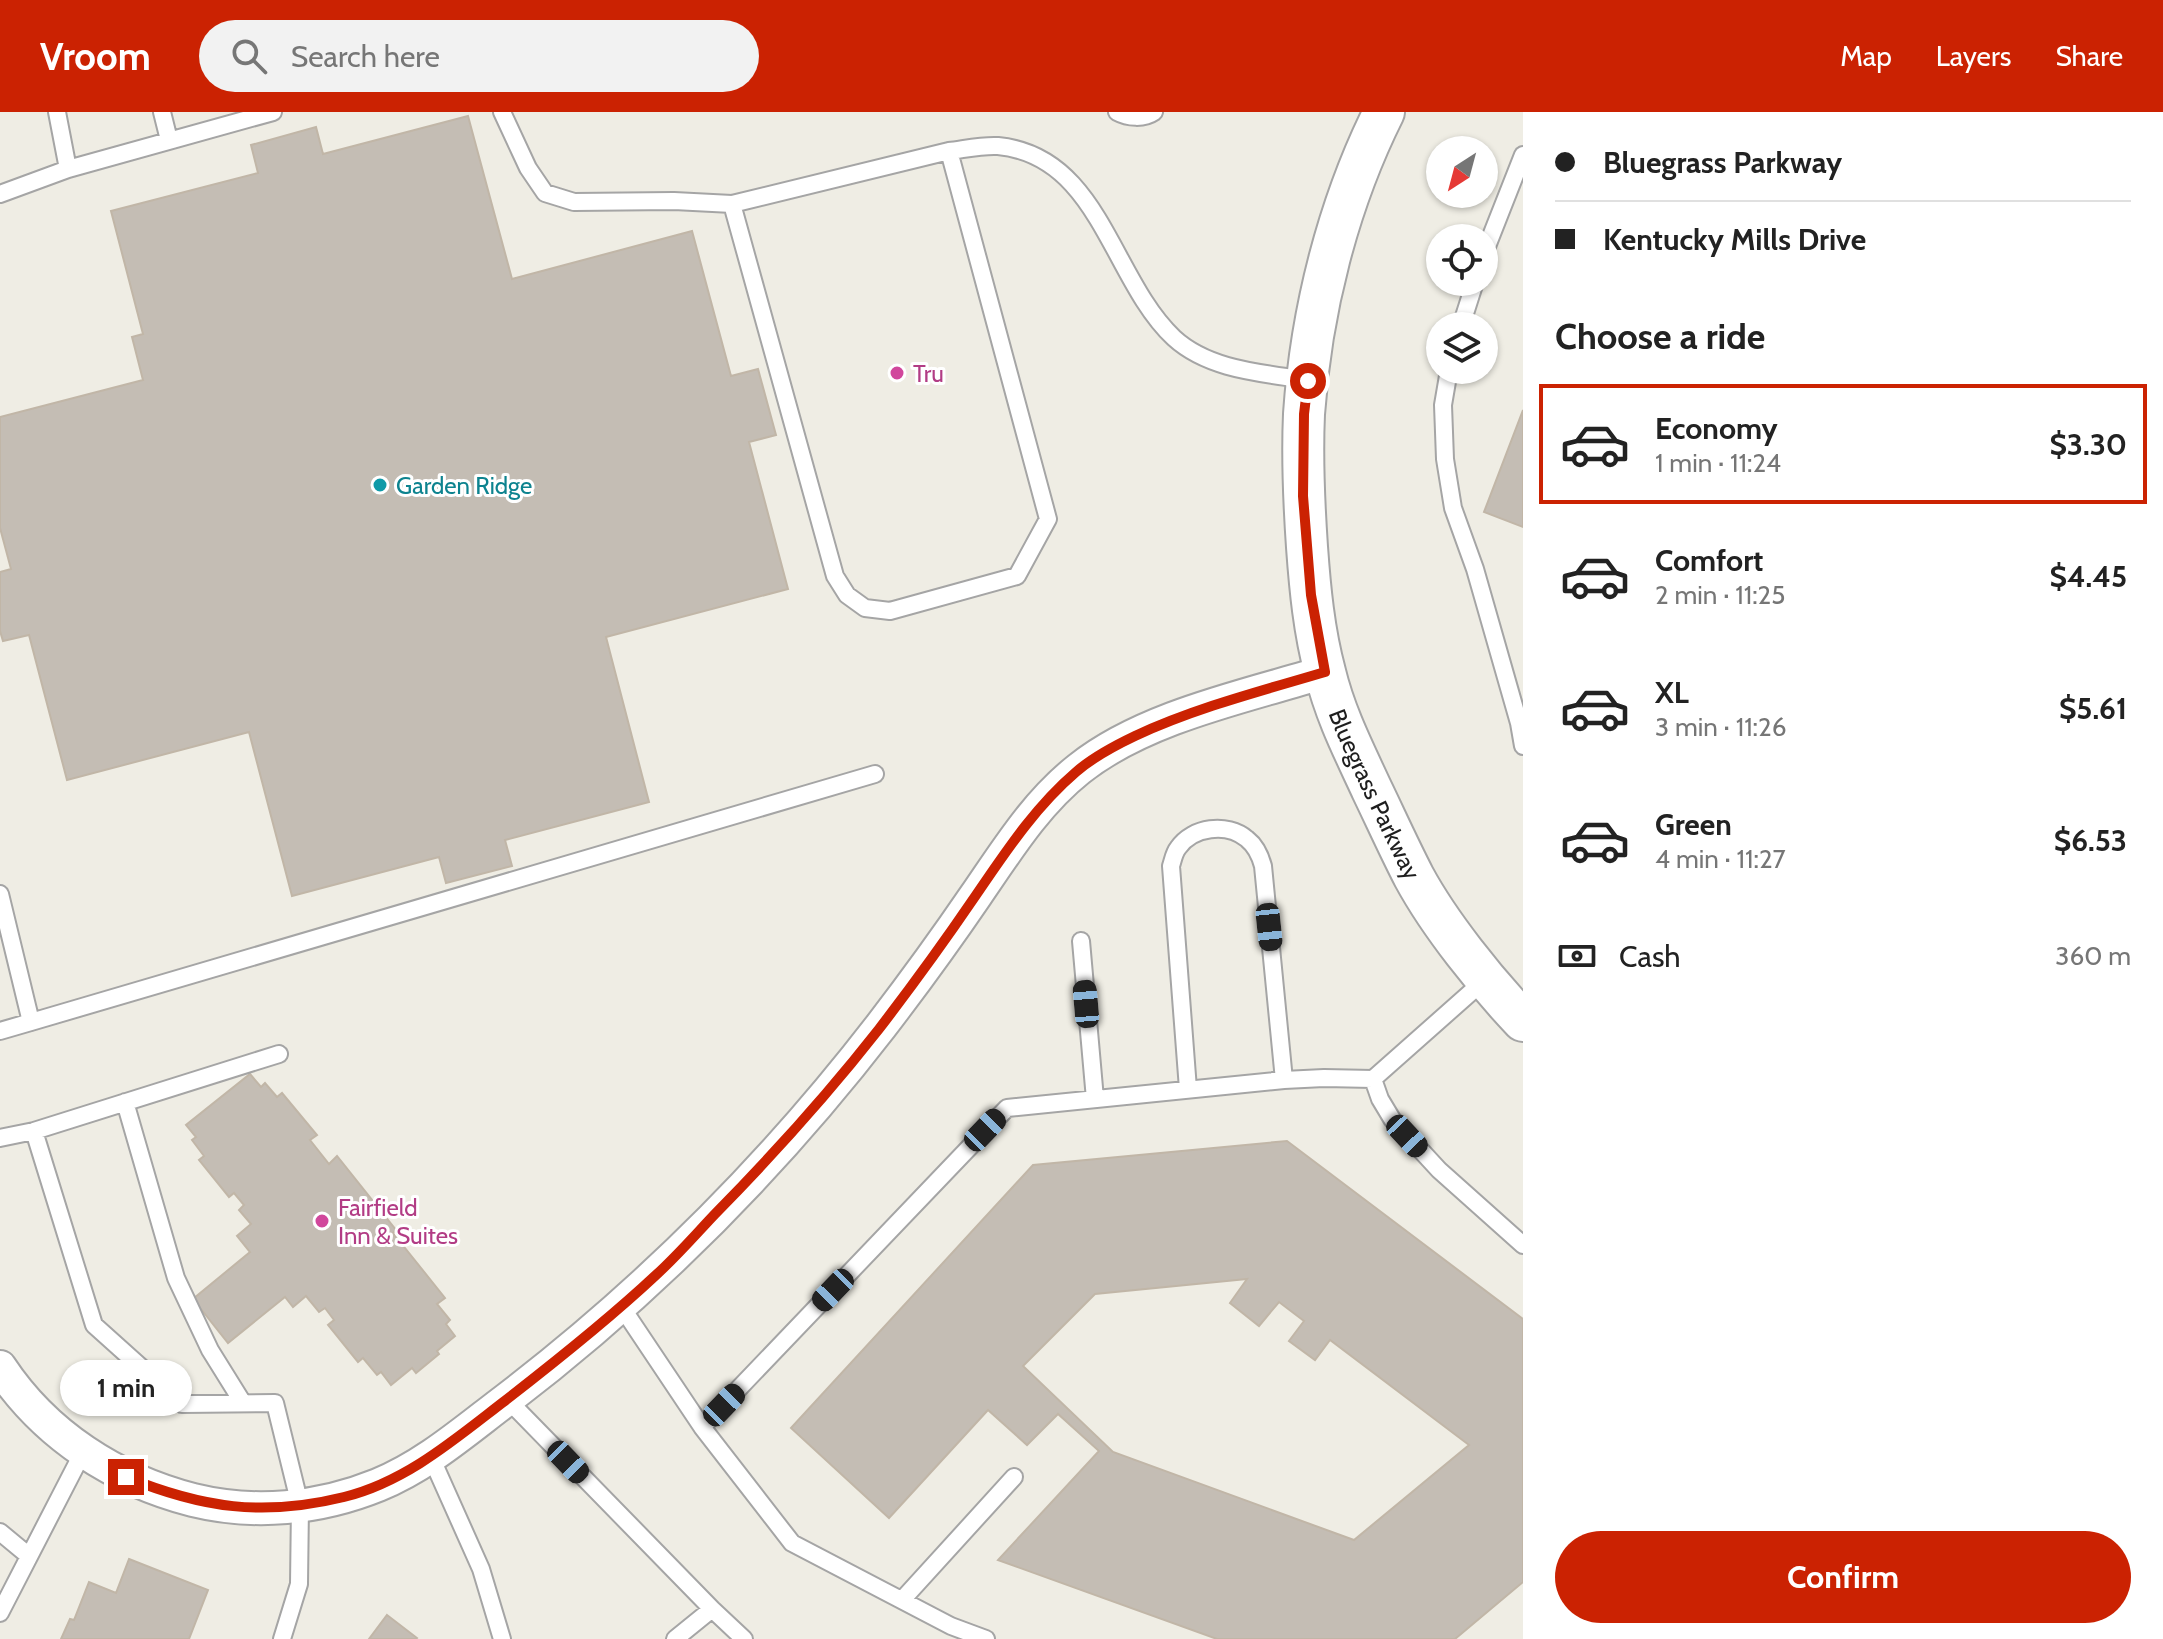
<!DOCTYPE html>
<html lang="en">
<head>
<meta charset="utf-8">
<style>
  body { margin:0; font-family:Cabin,sans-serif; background:#f2f2f2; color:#222; height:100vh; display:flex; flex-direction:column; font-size:30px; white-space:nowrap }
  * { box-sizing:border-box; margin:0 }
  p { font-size:26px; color:#767676 }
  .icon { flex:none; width:44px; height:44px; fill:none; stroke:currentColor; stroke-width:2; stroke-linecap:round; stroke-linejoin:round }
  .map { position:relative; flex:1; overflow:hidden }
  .side { display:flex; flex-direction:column; background:#fff; width:640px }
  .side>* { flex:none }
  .banner { display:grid; align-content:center; height:176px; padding:0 32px; background:#fff }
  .needle { width:52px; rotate:216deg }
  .fabs { position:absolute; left:1426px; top:24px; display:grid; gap:16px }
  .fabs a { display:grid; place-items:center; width:72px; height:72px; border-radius:50%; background:#fff; box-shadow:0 2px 6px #0004; font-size:40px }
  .end { position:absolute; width:36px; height:36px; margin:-18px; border:10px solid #cb2202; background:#fff; box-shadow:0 0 0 4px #fff }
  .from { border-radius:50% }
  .bubble { position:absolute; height:56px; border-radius:28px; background:#fff; box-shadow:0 2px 6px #0004; font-size:26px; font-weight:700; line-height:56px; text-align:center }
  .car { position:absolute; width:24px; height:48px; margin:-24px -12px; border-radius:10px; box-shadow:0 0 6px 2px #0007; background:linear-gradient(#222 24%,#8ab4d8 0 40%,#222 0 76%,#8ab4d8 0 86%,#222 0) }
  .banner b { display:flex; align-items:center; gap:28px; height:76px; font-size:30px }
  .banner b+b { border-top:2px solid #e0e0e0 }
  .banner i { width:20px; height:20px; background:#222 }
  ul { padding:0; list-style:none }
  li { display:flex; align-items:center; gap:24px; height:120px; margin:0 16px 12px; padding:0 16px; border:4px solid transparent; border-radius:0px }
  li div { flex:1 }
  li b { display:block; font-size:30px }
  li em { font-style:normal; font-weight:700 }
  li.current { border-color:#cb2202 }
  li>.icon { width:72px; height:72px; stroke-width:1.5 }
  h2 { padding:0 32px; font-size:36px; line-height:96px }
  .pay { display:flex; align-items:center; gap:20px; height:88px; padding:0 32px; font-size:30px }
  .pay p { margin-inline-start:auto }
  .button { display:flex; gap:16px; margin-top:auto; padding:16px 32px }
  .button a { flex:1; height:92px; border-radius:48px; background:#cb2202; color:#fff; font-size:32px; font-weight:700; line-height:92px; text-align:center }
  header { display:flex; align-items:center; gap:48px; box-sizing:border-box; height:112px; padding:0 40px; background:#cb2202; color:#fff }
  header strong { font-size:38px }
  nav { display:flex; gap:44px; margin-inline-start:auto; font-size:28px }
  .search { width:560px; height:72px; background:#f2f2f2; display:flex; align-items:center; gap:20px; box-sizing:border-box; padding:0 28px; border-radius:44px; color:#767676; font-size:30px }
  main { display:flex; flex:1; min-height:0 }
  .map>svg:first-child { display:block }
</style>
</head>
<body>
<header>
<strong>Vroom</strong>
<div class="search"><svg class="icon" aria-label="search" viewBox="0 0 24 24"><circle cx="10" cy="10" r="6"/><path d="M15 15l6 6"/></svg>Search here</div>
<nav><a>Map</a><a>Layers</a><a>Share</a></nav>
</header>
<main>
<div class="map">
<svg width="1523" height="1527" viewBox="0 0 1523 1527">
  <rect width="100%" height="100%" fill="#efede4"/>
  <!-- building -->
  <path fill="#c4bdb4" stroke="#c1b6a7" stroke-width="2" fill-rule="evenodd" d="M468 4 512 167 692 119 731 264 758 257 776 323 749 330 788 477 606 525 649 690 505 728 512 754 446 771 439 745 292 784 249 620 67 668 29 523 3 529 0 519V460L11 457 0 416V305L143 268 132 225 143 222 111 99 258 61 251 33 316 15 323 42Z
    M1523 298V415L1484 400Z
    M250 962 261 975 265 971 277 985 282 981 317 1023 310 1028 329 1052 337 1044 396 1118 393 1121 445 1186 437 1192 450 1208 446 1212 455 1224 437 1239 439 1242 416 1261 412 1256 391 1273 381 1260 377 1263 363 1246 358 1250 328 1213 334 1208 325 1196 319 1200 306 1184 293 1195 285 1185 228 1231 193 1187 250 1140 237 1124 251 1112 239 1098 244 1093 234 1081 229 1085 199 1048 204 1044 192 1028 196 1025 186 1013Z
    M1287 1029 1523 1207V1470L1455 1527H1217L998 1448 1099 1339 1058 1302 1027 1333 988 1298 889 1406 791 1316 1033 1053ZM1247 1167 1230 1191 1259 1214 1279 1190 1304 1209 1289 1229 1315 1248 1330 1228 1469 1333 1354 1428 1113 1340 1023 1254 1095 1182Z
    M129 1447 208 1478 189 1527H61L70 1507 74 1508 89 1470 116 1481Z
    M387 1503 417 1526 416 1527H369Z"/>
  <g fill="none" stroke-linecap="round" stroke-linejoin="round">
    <defs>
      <path id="service" d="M57 0 68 57
        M162 0 169 28
        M502 0 528 56 545 81 574 90 674 89 732 92
        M1117 0C1128 6 1144 7 1154 0
        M949 39 732 92 835 464 847 483 865 496 890 499 1017 464 1048 407 949 39C965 37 983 33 998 34 1100 44 1111 167 1174 226 1209 258 1262 261 1307 268
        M0 82 68 57 273 0
        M1484 142 1523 43
        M1461 214 1475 170
        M1449 258 1443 293 1445 347 1453 396 1475 457 1519 611 1523 634
        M0 782 31 910 875 662
        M1081 829 1095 987
        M0 919 31 910
        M1373 967 1380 987 1392 1007 1439 1058 1523 1133
        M1188 977 1171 754C1173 748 1174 741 1178 736 1192 715 1227 710 1247 727 1256 734 1260 743 1263 754L1284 968
        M125 990 176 1166 210 1238 243 1291
        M34 1019 279 942
        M0 1026 34 1019 94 1213 182 1292 275 1291 300 1393 299 1472 282 1527
        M621 1194 702 1315 792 1431 951 1514 986 1527
        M507 1287 712 1497 744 1527
        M702 1315 1007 996 1284 968 1324 966 1373 967 1487 866
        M431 1345 481 1457 502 1527
        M0 1420 29 1444
        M902 1488 1014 1365
        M0 1501 83 1340
        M675 1527 712 1497"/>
      <path id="minor" d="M0 1255C45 1323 115 1368 193 1388 254 1403 319 1397 378 1373 425 1354 465 1319 506 1288 646 1181 773 1054 881 914 914 871 946 827 976 783 1007 738 1036 691 1079 657 1144 605 1246 584 1325 560"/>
      <g id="tertiary">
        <path id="s1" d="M1384 0C1338 92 1311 199 1304 302 1302 346 1304 391 1307 435 1310 477 1314 519 1325 560 1335 602 1354 639 1372 678 1386 707 1399 736 1414 765 1440 813 1486 870 1523 909"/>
      </g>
    </defs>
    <!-- service casing -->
    <use href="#service" stroke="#a5a5a5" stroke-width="20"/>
    <!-- minor casing -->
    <use href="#minor" stroke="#a5a5a5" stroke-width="36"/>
    <!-- tertiary casing -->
    <use href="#tertiary" stroke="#a5a5a5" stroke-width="44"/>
    <!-- service -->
    <use href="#service" stroke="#fff" stroke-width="16"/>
    <!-- minor -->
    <use href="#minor" stroke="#fff" stroke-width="32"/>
    <!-- tertiary -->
    <use href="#tertiary" stroke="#fff" stroke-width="40"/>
  </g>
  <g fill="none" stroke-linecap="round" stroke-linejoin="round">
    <!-- route -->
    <path stroke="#cb2202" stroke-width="10" d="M126 1365C202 1396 263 1405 344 1385 405 1370 454 1328 502 1291 555 1250 608 1208 656 1163 677 1144 696 1122 715 1102 773 1043 828 982 879 917 912 874 944 830 974 786 1005 741 1034 696 1076 660 1093 645 1114 634 1135 624 1195 596 1261 579 1325 560L1311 483 1303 384 1304 302 1308 269"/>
  </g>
  <!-- markers -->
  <g fill="#d1479c" stroke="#fff" stroke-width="3">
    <circle cx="897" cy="261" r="8"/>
    <circle cx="322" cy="1109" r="8"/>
  </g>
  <circle fill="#0f9aa8" stroke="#fff" stroke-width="3" cx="380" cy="373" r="8"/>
  <g text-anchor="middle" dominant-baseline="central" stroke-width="6" stroke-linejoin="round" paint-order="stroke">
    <!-- hotel labels -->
    <g font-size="24" fill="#b23c85" stroke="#fff" text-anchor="start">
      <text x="913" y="261">Tru</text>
      <text x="338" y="1095">Fairfield<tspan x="338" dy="28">Inn &amp; Suites</tspan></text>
    </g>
    <!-- culture labels -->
    <g font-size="24" fill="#0d838f" stroke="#fff" text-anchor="start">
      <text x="396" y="373">Garden Ridge</text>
    </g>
    <!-- street labels -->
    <g font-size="24" fill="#1e1e1e" stroke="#fff">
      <text stroke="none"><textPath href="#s1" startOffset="706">Bluegrass Parkway</textPath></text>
    </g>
  </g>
</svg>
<div class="fabs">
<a><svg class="needle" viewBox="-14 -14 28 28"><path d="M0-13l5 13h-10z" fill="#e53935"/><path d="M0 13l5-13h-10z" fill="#767676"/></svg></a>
<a><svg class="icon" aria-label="locate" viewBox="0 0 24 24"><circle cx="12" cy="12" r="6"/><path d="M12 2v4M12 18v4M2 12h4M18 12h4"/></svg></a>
<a><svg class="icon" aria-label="layers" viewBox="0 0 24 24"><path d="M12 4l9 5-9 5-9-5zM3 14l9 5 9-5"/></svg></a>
</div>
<i class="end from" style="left:1308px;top:269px"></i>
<i class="end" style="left:126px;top:1365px"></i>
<div class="bubble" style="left:60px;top:1248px;width:132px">1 min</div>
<i class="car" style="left:1269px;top:815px;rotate:174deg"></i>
<i class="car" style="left:1086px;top:892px;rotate:355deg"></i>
<i class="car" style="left:985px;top:1018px;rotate:44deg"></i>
<i class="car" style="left:1407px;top:1024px;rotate:137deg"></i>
<i class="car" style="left:833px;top:1178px;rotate:224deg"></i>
<i class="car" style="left:724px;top:1293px;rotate:44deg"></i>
<i class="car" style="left:568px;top:1350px;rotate:136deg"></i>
</div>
<section class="side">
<div class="banner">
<b><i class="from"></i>Bluegrass Parkway</b>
<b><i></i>Kentucky Mills Drive</b>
</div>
<h2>Choose a ride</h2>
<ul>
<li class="current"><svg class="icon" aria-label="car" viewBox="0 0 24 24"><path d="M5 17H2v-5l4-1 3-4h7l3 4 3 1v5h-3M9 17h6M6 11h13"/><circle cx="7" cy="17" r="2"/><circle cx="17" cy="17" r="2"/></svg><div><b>Economy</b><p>1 min · 11:24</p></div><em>$3.30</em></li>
<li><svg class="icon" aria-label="car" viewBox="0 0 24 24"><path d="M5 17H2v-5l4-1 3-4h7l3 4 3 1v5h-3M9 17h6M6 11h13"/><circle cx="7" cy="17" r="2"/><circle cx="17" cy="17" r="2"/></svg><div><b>Comfort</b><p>2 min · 11:25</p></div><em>$4.45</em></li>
<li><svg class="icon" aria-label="car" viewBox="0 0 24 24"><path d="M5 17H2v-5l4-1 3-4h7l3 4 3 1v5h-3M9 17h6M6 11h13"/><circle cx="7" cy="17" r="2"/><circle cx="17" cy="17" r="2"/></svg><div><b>XL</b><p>3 min · 11:26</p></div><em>$5.61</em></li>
<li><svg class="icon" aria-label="car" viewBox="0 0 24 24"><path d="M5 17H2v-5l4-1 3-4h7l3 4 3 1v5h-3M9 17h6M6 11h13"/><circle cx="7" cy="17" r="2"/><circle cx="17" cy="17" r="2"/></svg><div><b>Green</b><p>4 min · 11:27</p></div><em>$6.53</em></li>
</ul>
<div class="pay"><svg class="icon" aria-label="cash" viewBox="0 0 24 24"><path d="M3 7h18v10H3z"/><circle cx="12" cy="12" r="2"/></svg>Cash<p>360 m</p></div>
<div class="button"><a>Confirm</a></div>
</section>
</main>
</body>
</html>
